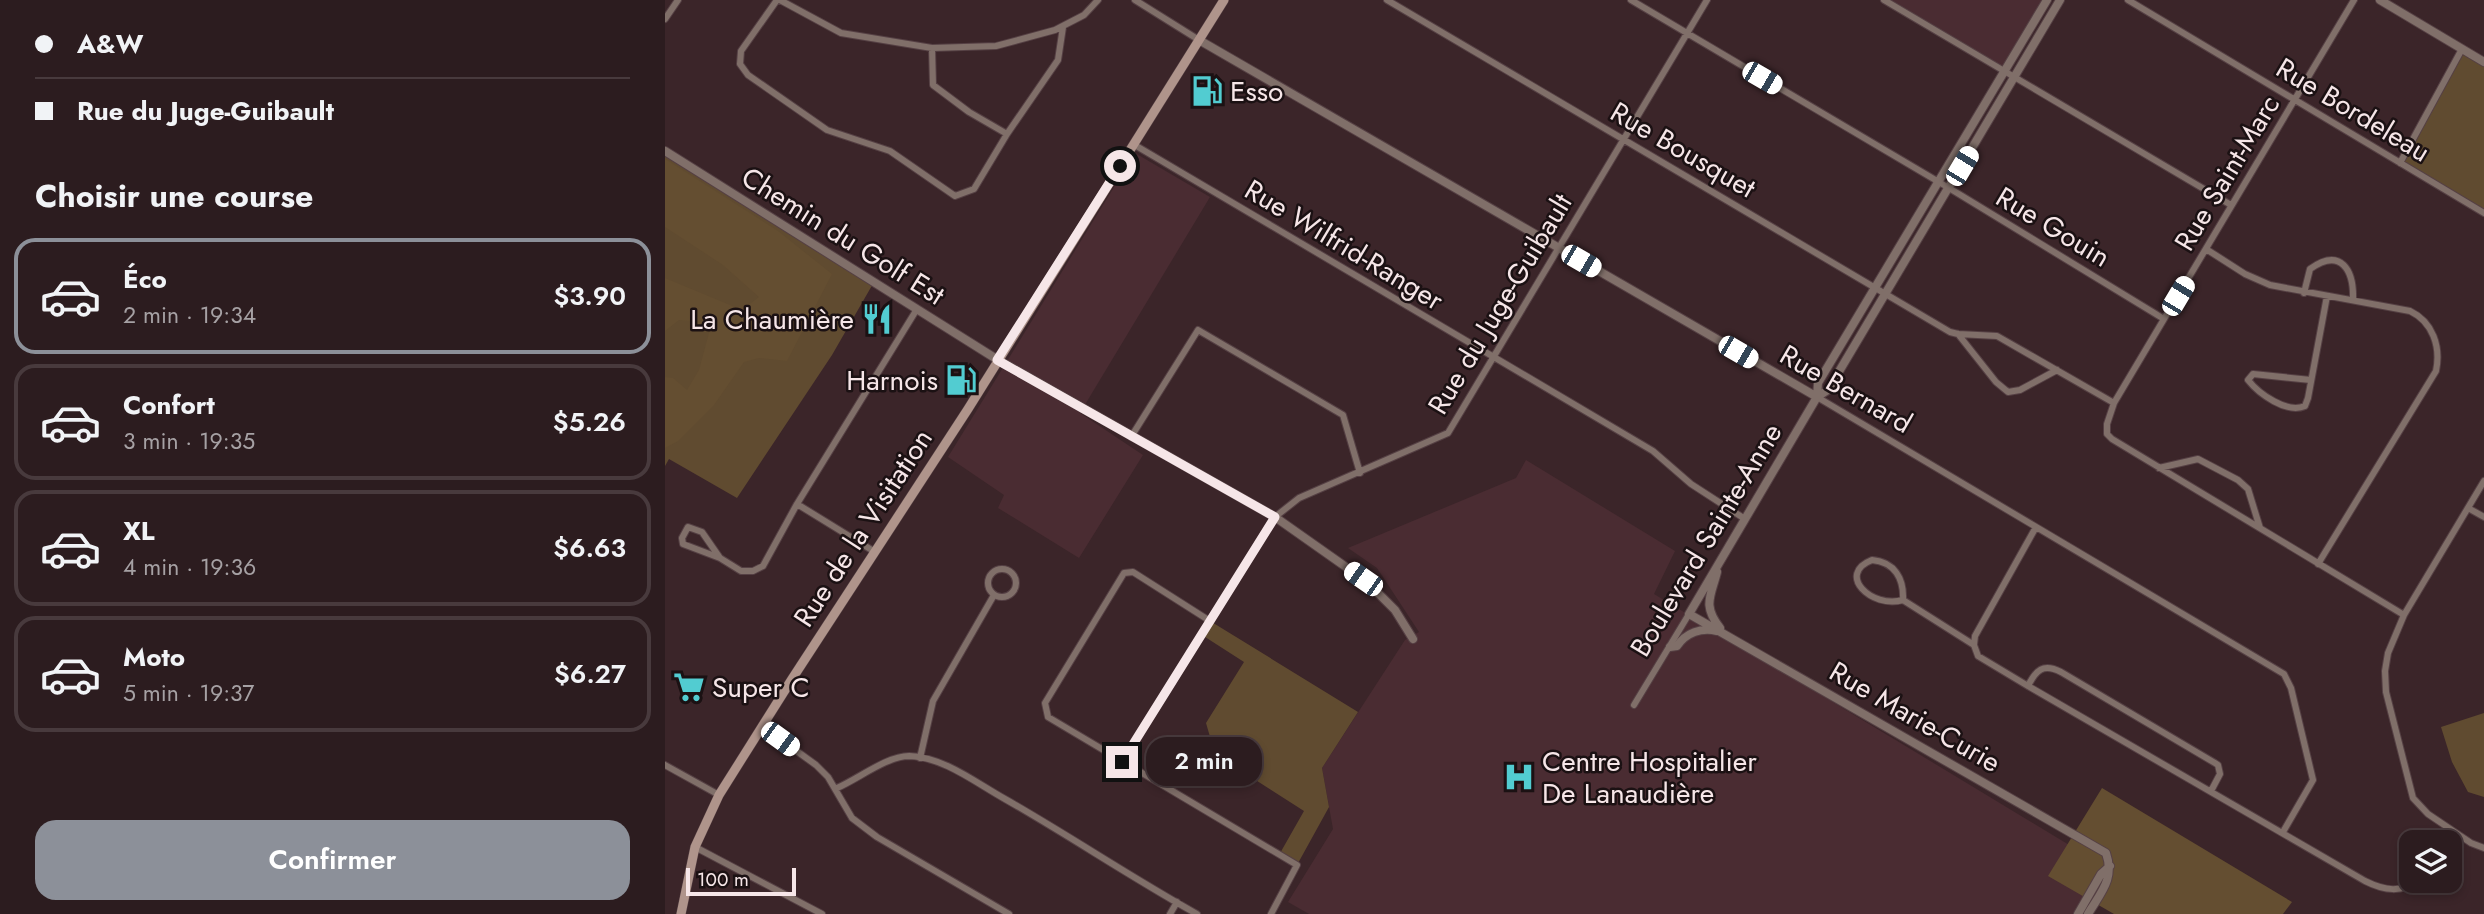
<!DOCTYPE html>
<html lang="fr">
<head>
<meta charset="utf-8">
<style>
  body { margin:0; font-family:Jost,sans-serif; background:#342528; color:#f1f3f6; height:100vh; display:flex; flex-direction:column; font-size:26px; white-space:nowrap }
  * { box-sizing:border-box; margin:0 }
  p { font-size:23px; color:#a6a1a4 }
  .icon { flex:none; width:38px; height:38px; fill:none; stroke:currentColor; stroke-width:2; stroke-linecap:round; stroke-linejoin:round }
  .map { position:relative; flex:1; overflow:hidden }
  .panel { display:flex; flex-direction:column; background:#2c1c1f; width:665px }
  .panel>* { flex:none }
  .top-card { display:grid; align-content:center; height:154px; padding:0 35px; background:#2c1c1f }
  .tools { position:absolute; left:1734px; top:830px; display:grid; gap:14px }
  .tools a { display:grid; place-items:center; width:63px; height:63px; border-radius:14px; background:#2c1c1f; box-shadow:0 4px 10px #0003,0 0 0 2px #483a3d; font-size:35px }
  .scale { position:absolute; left:21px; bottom:18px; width:110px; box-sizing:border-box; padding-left:7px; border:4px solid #f6e6e8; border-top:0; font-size:19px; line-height:24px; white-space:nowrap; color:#f6e6e8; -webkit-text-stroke:5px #1b1113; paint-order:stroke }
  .end { position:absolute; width:32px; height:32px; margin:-16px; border:9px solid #f6e6e8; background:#111; box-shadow:0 0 0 4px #111 }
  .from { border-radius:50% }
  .bubble { position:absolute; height:49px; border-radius:21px; background:#2c1c1f; box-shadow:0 4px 10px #0003,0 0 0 2px #483a3d; font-size:23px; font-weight:600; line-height:49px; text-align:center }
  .car { position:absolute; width:21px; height:42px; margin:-21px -10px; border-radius:9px; box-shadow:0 0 5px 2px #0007; background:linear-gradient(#fff 24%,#345 0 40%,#fff 0 76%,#345 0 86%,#fff 0) }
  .top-card b { display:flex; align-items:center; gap:24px; height:66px; font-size:26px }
  .top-card b+b { border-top:2px solid #483a3d }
  .top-card i { width:18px; height:18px; background:#f1f3f6 }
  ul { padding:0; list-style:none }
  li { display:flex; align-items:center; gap:21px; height:116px; margin:0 14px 10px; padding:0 21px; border:4px solid #483a3d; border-radius:21px }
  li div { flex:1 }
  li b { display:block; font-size:26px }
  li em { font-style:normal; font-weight:600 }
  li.active { border-color:#8c9099 }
  li>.icon { width:63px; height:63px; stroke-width:1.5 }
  h2 { padding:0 35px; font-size:32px; line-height:84px }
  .action { display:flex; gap:14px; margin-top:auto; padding:14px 35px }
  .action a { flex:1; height:80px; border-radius:21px; background:#8c9099; color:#fff; font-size:28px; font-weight:600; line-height:80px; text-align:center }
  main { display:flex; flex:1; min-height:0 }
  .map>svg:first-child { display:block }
</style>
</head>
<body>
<main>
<section class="panel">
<div class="top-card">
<b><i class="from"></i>A&amp;W</b>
<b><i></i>Rue du Juge-Guibault</b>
</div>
<h2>Choisir une course</h2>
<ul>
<li class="active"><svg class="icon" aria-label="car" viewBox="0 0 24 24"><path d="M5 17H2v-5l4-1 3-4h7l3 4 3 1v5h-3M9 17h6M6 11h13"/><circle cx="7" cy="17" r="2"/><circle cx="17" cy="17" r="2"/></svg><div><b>Éco</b><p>2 min · 19:34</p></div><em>$3.90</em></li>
<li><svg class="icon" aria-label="car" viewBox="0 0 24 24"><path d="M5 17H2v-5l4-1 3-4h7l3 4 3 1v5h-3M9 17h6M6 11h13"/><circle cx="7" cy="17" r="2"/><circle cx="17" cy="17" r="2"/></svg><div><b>Confort</b><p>3 min · 19:35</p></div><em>$5.26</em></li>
<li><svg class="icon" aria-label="car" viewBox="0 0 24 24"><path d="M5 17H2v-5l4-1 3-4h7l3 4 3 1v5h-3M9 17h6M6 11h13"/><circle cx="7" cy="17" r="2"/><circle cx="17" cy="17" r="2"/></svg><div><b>XL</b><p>4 min · 19:36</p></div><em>$6.63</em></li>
<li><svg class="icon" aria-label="car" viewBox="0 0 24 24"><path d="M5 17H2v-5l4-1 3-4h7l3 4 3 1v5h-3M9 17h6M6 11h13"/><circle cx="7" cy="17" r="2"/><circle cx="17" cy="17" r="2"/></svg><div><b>Moto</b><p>5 min · 19:37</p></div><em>$6.27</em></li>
</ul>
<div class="action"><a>Confirmer</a></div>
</section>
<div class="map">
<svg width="1819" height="914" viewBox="0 0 1819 914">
  <rect width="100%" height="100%" fill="#3b2529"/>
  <!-- built -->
  <path fill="#4a2c32" d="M1219 0H1382L1340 71Z
    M470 153 545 197 415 413 478 455 414 558 333 508 339 495 283 457Z
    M861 460 1010 551 989 594 1439 866 1410 914H644L623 902 668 829 657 768 740 640 754 632 712 568 683 548 851 478Z"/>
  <!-- green -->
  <path fill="#604b30" d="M1798 52 1819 64V216L1730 164Z
    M0 149 209 282 167 355 72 498 4 459 0 466Z
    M545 621 693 712 657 768 664 807 632 865 614 855 639 811 550 754 541 723 579 662 537 635Z
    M1819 713V797L1803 792 1787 762 1776 727Z"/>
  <!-- forest -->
  <path fill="#644e31" d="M0 159 113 231 167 274 122 361 94 358 79 362 49 405 13 441 0 448V377L8 378 22 390 34 370 45 329 27 321 14 320 0 331V278L77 310 94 297 58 265 0 227Z
    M1437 788 1627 902 1618 914H1449L1383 876Z"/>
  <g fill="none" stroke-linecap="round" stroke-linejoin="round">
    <defs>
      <path id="minor" d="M112 0 76 51 75 64 83 75 162 130 225 151 290 196 309 189 342 134 393 60 398 27
        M115 0 176 33 267 48 331 46 390 30 419 15 433 0
        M470 0 534 40
        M722 0 1285 332 1293 334 1332 336 1449 403
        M966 0 1284 188 1499 319
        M1219 0 1566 205
        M1463 0 1819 213
        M1689 0 1449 403 1442 424V434L1447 439 1739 615
        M0 19 13 0
        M267 48 268 85 304 112 342 134
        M468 144 988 451 1026 484 1080 519
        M1735 163 1797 49
        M1541 249 1580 274 1605 285 1745 311C1768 322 1776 347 1771 371L1653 564
        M1639 293 1645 269C1676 247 1689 270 1688 300
        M1293 334 1331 382 1343 392 1355 390 1392 370
        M1646 380 1588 374 1583 380C1594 394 1622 414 1640 406L1643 398 1662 296
        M1152 397 1619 674 1626 688 1648 780 1618 832
        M466 437 533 330 678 415 695 473
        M1494 468 1533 459 1573 480 1583 489 1595 528
        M1819 481 1739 615 1723 653 1720 671 1721 692 1748 798 1763 814 1806 843 1819 848
        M132 504 210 552
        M1803 508 1819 517
        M55 558 37 532 23 527 17 538 18 544 55 558 76 571H88L98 566 132 504 252 309
        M1207 560C1230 562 1239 579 1238 600 1206 609 1171 574 1207 560Z
        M323 583a14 14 0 1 1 28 0a14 14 0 1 1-28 0Z
        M1238 600 1309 645
        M545 621 468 572 459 573 380 703 383 717 632 865 606 914
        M1309 645 1313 656 1363 686 1700 881C1720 891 1736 893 1755 880
        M1309 645 1310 636 1371 527
        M1363 686C1371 670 1378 663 1396 672L1550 763 1553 765 1555 774 1546 791
        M969 705 1024 614
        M97 726 151 765 163 777 187 818 212 837 344 914
        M255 758 268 701 329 595
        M457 762 610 517 634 498 783 433 1042 0
        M0 765 54 795
        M172 788C193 779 222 756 244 756 279 757 311 783 340 799 405 836 467 878 532 914
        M1782 842 1788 831
        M30 847 157 914
        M505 914 512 902"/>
      <path id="tertiary" d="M1395 0 1163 390 1152 397 1024 614 1441 853C1450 879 1436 892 1423 914
        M1715 0 1819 62
        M534 40 1152 397
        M0 151 333 360 610 517 698 579 714 594 730 610 748 639
        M1152 397 1153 383 1382 0
        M1052 572C1046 596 1037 605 1055 628
        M1005 647 1012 646C1021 633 1036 627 1052 631
        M1413 914 1436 874 1445 866"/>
      <path id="secondary" d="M16 914 30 847 54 795 127 679 303 409 559 0"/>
    </defs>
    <!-- minor casing -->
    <use href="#minor" stroke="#554044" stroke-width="8"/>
    <!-- tertiary casing -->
    <use href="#tertiary" stroke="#554044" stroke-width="10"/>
    <!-- secondary casing -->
    <use href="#secondary" stroke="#554044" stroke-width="10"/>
    <!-- minor -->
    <use href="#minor" stroke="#806f69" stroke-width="6"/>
    <!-- tertiary -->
    <use href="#tertiary" stroke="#806f69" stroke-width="8"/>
    <!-- secondary -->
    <use href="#secondary" stroke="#af948b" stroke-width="9"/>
  </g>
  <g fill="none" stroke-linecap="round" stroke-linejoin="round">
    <!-- route -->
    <path stroke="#f6e6e8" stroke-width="9" d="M455 166 332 360 610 517 457 762"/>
  </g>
  <!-- icons -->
  <defs>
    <symbol id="fuel-bare" viewBox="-9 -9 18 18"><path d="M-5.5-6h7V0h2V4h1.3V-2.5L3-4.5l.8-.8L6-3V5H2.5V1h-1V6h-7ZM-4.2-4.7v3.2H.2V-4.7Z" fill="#52ccd1" stroke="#1b1113" stroke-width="2.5" paint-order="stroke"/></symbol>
    <symbol id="restaurant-bare" viewBox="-9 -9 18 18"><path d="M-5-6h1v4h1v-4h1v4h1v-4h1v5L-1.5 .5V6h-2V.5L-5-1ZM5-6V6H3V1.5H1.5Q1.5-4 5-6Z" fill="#52ccd1" stroke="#1b1113" stroke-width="2.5" paint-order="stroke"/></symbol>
    <symbol id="supermarket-bare" viewBox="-9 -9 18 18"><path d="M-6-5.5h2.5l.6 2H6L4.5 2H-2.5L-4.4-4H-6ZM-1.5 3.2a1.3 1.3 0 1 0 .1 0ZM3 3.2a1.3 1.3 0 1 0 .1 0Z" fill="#52ccd1" stroke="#1b1113" stroke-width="2.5" paint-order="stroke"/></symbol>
    <symbol id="hospital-bare" viewBox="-9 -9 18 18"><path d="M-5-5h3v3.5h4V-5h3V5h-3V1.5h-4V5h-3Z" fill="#52ccd1" stroke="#1b1113" stroke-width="2.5" paint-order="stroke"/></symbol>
  </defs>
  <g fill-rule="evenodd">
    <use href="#fuel-bare" x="520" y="69" width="44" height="44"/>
    <use href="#restaurant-bare" x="190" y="297" width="44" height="44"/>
    <use href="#fuel-bare" x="274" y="358" width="44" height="44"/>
    <use href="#supermarket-bare" x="2" y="665" width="44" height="44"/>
    <use href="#hospital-bare" x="832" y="755" width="44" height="44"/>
  </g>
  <g text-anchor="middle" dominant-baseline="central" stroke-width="5" stroke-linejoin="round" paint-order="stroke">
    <!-- poi labels -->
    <g font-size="28" fill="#f6e6e8" stroke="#1b1113" text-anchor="start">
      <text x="565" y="91">Esso</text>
      <text x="189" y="319" text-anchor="end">La Chaumière</text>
      <text x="273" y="380" text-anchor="end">Harnois</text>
      <text x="47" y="687">Super C</text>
      <text x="877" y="761">Centre Hospitalier<tspan x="877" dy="32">De Lanaudière</tspan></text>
    </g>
    <!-- street labels -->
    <g font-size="28" fill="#f6e6e8" stroke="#1b1113">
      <text transform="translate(1688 110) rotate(31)">Rue Bordeleau</text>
      <text transform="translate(1018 150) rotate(30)">Rue Bousquet</text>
      <text transform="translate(1562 173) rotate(-59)">Rue Saint-Marc</text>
      <text transform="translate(1388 227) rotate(31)">Rue Gouin</text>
      <text transform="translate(178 236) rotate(32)">Chemin du Golf Est</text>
      <text transform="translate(679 245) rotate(31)">Rue Wilfrid-Ranger</text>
      <text transform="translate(835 304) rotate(-59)">Rue du Juge-Guibault</text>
      <text transform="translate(1181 389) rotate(30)">Rue Bernard</text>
      <text transform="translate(198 528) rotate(-57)">Rue de la Visitation</text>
      <text transform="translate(1041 540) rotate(-59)">Boulevard Sainte-Anne</text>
      <text transform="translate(1250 717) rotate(30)">Rue Marie-Curie</text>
    </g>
  </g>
</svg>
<div class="tools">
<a><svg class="icon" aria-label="layers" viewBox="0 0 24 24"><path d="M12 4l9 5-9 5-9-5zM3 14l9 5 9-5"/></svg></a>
</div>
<div class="scale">100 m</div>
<i class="end from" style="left:455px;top:166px"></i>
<i class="end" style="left:457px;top:762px"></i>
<div class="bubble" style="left:481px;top:737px;width:116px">2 min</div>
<i class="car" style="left:1097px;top:78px;rotate:120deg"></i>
<i class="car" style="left:1297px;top:166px;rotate:31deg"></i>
<i class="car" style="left:916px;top:261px;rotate:120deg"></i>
<i class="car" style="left:1513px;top:296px;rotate:31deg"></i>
<i class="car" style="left:1073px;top:352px;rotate:120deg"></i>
<i class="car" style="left:698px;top:579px;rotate:305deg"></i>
<i class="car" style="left:115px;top:739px;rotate:126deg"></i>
</div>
</main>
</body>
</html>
